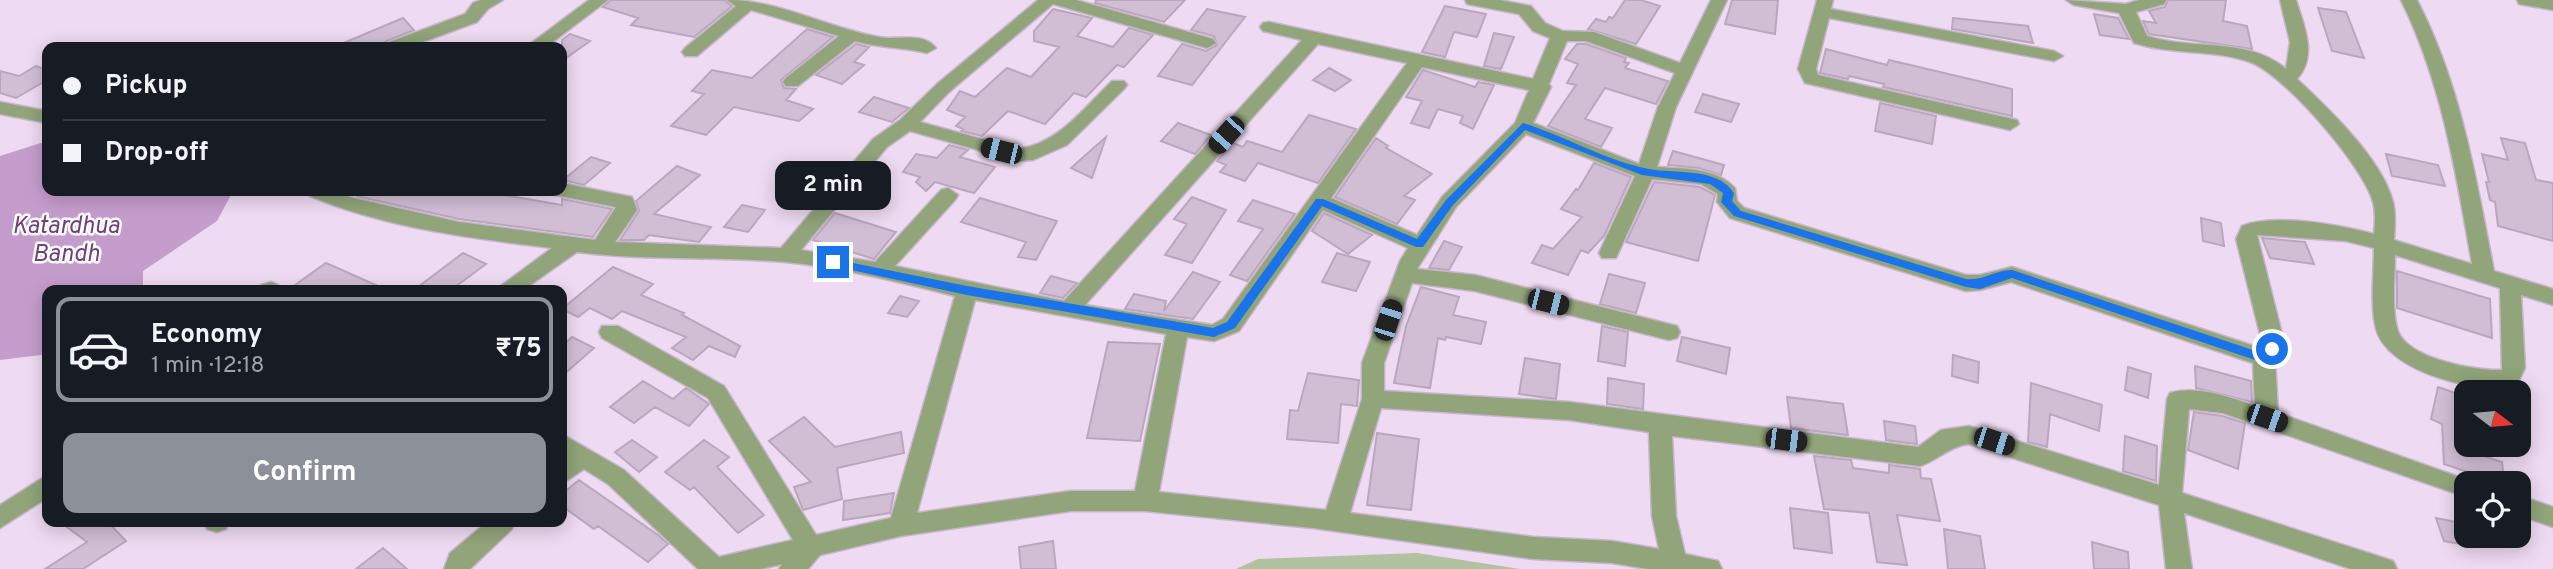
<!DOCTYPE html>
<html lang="en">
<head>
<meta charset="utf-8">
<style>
  body { margin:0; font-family:Overpass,sans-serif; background:#242831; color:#f1f3f6; height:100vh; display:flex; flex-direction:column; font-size:26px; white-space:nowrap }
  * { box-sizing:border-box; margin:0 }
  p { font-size:23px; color:#9ea1a6 }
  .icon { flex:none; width:38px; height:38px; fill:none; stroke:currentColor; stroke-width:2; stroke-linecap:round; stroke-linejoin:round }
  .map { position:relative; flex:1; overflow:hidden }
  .sheet { position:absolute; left:42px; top:285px; width:525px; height:242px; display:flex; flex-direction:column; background:#171b24; border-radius:14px; box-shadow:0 4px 18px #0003 }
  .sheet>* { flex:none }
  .guide { position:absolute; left:42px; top:42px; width:525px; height:154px; border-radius:14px; box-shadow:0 4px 18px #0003; display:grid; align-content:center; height:154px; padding:0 21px; background:#171b24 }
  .needle { width:46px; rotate:106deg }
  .buttons { position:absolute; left:2454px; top:380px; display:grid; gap:14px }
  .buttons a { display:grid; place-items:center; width:77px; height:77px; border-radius:14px; background:#171b24; box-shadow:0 4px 18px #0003; font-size:35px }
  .end { position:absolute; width:32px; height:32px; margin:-16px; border:9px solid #1a73e8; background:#fff; box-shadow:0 0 0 4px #fff }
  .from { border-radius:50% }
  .bubble { position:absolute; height:49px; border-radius:14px; background:#171b24; box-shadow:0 4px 18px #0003; font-size:23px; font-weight:700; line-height:49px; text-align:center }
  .car { position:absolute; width:21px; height:42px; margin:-21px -10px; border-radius:9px; box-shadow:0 0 5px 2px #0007; background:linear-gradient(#222 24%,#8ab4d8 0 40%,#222 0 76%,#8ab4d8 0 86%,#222 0) }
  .guide b { display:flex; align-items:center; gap:24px; height:66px; font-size:26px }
  .guide b+b { border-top:2px solid #363941 }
  .guide i { width:18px; height:18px; background:#f1f3f6 }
  ul { padding:12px 0 0; list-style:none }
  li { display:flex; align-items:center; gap:21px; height:105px; margin:0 14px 10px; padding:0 7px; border:4px solid #363941; border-radius:14px }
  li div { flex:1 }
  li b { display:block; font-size:26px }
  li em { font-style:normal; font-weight:700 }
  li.on { border-color:#8c9099 }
  li>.icon { width:63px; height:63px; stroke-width:1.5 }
  .action { display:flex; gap:14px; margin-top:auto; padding:14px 21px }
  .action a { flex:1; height:80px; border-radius:14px; background:#8c9099; color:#fff; font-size:28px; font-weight:700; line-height:80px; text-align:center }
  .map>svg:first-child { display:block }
</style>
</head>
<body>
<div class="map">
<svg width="2553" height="569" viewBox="0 0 2553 569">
  <rect width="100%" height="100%" fill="#eedaf2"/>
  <!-- green -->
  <path fill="#b2c19f" d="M1417 553 1520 569H1236L1258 559Z"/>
  <!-- water -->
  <path fill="#c59dcd" d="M47 141V191H233L217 221 143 271V285L134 290H47V350L41 355 0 360V156Z"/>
  <!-- building -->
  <path fill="#d1bed5" stroke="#baa6be" stroke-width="2" d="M611 0H724L732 6 694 37 631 25 638 18 603 7Z
    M1096 0H1185L1164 22 1095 3Z
    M1625 0H1641L1660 6 1636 44 1588 29 1596 19 1606 22 1609 17 1613 18Z
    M1732 0H1778L1775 34 1725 24Z
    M2168 0H2226L2223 21 2247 26 2252 49 2149 34 2143 21 2156 23 2149 11 2165 7Z
    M1445 6 1486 14 1477 37 1454 32 1445 57 1422 52Z
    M2318 8 2346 12 2364 58 2332 51Z
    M1053 9 1092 18 1077 36 1113 47 1129 28 1153 35 1124 67 1117 65 1086 97 1074 93 1045 124 1008 111 982 136 961 131 963 129 956 126 965 117 947 110 960 91 975 97 1007 68 1031 77 1059 47 1034 41V31Z
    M1207 9 1245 17 1192 85 1158 76 1182 44 1206 51 1217 45 1214 36 1191 30Z
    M2094 14 2118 18 2129 39 2100 35Z
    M403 18 414 30 386 41 381 47H334Z
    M1953 18 2028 26 2033 43 1952 29Z
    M807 29 833 37 781 80 784 88 796 89 786 100 813 109 799 121 734 107 706 135 671 126 704 94 692 91 712 70 752 78Z
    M1494 33 1514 37 1501 69 1484 66Z
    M570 34 590 41 562 61V40Z
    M856 44 869 47 854 62 864 65 842 84 816 75Z
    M1577 44H1586L1626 58 1624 62 1629 63 1625 68 1668 81 1656 104 1605 88 1585 119 1612 128 1601 147 1548 126 1576 85 1567 83 1578 64 1565 59Z
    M1826 49 1887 65 1889 60 2012 89V116L1883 87 1884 84 1849 76 1848 79 1820 73Z
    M36 66 47 70V80L16 98 0 93V71L19 76Z
    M1329 68 1351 80 1335 91 1313 80Z
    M1423 70 1475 87 1478 82 1494 85 1473 129 1460 123 1463 116 1438 109 1429 128 1411 123 1422 101 1406 97Z
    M1703 94 1739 104 1731 122 1695 112Z
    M874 97 909 108 892 122 859 112Z
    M1880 103 1936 116 1932 144 1875 131Z
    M1309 115 1356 129 1318 183 1258 163 1245 181 1220 172 1226 165 1217 161 1233 143 1243 147 1247 141 1282 152Z
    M1178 123 1211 135 1195 154 1161 141Z
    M1106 137 1092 178 1071 168Z
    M1376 138 1388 146 1386 148 1432 174 1404 196 1415 200 1397 224 1335 197Z
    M2501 138 2525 143 2536 180 2553 183V241L2498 226 2495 202 2490 200 2486 182H2489L2482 154 2508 160Z
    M949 145 968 150 960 157 995 167 974 193 935 182 926 191 916 182 920 177 903 172 916 154 937 158Z
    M1673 151 1724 165 1721 175 1699 168 1668 165Z
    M2386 154 2438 165 2445 186 2392 176Z
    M591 157 610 163 584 185 563 180Z
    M1594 163 1631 177 1604 236 1588 253 1581 250 1568 275 1532 263 1542 245 1553 249 1582 217 1561 209 1576 189 1578 190Z
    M677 166 700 175 654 214 711 227 699 242 649 235 644 240H620L639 211 636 201Z
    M1654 182 1700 187 1715 195 1698 261 1626 242Z
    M358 191H508L504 195 562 205V199L612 209 593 237 459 219 365 198 357 196Z
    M1192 197 1226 210 1192 263 1165 255 1187 224 1174 219Z
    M980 198 1057 221 1036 260 1018 257 1026 242 961 222Z
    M1253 200 1295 214 1247 281 1230 275 1263 229 1238 221Z
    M742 205 765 210 748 232 724 227Z
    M835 213 896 232 874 259 813 240Z
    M1324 213 1372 235 1348 254 1312 231Z
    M2201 218 2221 223 2224 246 2203 241Z
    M2262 238 2305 242 2314 264 2270 258Z
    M1444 241 1462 247 1449 270 1429 268Z
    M463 253 486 264 451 290H414Z
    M1337 253 1370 262 1356 291 1322 282Z
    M326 263 387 290H288Z
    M613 267 653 284 641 295 684 313 682 315 740 346 735 357 709 346 693 360 672 348 686 337 622 311 612 319 590 308 578 317 562 309Z
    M2397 271 2490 299 2492 338 2397 308Z
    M1193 272 1220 282 1193 319 1125 309 1134 294 1166 301 1164 311Z
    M1609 274 1645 283 1636 313 1600 304Z
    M1051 276 1077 283 1063 298 1040 293Z
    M1421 287 1459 297 1453 315 1486 322 1481 344 1446 337 1445 340 1438 338 1430 388 1394 383 1406 326Z
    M900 296 919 301 907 317 888 313Z
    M1602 326 1628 332 1625 366 1598 361Z
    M572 337 594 348 562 376V346Z
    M1682 337 1730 348 1726 374 1677 361Z
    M1108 342 1160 344 1140 441 1087 438Z
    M1953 355 1979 362 1978 383 1952 376Z
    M1525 358 1560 364 1556 399 1519 394Z
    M2195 366 2251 381 2252 402 2196 388Z
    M2128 367 2151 374 2148 398 2125 390Z
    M1308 373 1359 380 1357 406 1341 404 1338 443 1287 439 1290 410 1298 411Z
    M1608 378 1644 384 1643 409 1607 404Z
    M643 381 673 399 686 388 709 404 689 426 655 407 634 423 610 407Z
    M2031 383 2102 405 2099 431 2050 414 2047 447 2028 442Z
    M2438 387 2466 397V450L2502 462 2504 483H2485V478L2444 464 2442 424 2431 419Z
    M1787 397 1843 404 1848 435 1791 428Z
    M2194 412 2222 416 2245 423 2238 469 2188 450Z
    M804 417 835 447 901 432 904 453 837 468 842 499 803 510 794 487 811 482 769 441Z
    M1884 421 1915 426 1917 444 1886 440Z
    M1377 433 1419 439 1411 510 1367 505Z
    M2125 436 2157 446 2156 481 2123 471Z
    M632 440 657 457 639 472 615 452Z
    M704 440 729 457 717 467 764 515 738 533 694 487 690 490 665 472Z
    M1814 456 1851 460 1853 468 1889 473V465L1920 469 1921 478 1931 479 1940 521 1897 515 1907 565 1877 562 1869 513 1824 509Z
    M579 480 658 535 668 544 648 562 598 526 594 529 562 506V494Z
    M894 493 890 513 843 520 844 501Z
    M1790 508 1828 513 1832 553 1794 548Z
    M2436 518 2466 524V545L2444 541Z
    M60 522H108L126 541 83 569H45L87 542Z
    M1944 529 1980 536 1985 569H1948Z
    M1053 541 1056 569H1021L1019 547Z
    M2092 542 2128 552 2129 569H2094Z
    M383 548 407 569H356Z"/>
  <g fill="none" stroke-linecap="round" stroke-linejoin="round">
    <defs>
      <path id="street" d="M481 0H503L488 9 477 22 409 47H384L387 43 465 14 473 3Z
        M589 0H608L546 47H526Z
        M727 0C780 0 827 28 879 37 897 41 922 31 936 48L927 53C903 47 879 48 855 41L798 86H786L783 82 786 78 839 36 751 10 697 56H685L682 52 685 48 736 6Z
        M1038 0H1076L1213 39 1216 43 1207 48 1053 4 949 92 920 122 1018 149C1058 144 1084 108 1112 81H1124L1127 85 1124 89 1067 145 1033 160 1018 161 910 131 887 147 801 250 875 262 941 190 948 188 958 195 955 200 895 266 1064 301 1302 40 1263 31 1260 27 1263 23 1269 22 1533 79 1550 38 1533 31 1519 14 1467 4 1465 0H1499L1531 6 1545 23 1563 31 1594 32 1680 63 1711 0H1727L1676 107 1657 167C1684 169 1715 167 1735 188L1737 201 1744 208 1966 275H1980L2012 267 2260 348 2261 338 2236 239 2242 226C2275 213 2340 225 2374 234 2375 224 2376 212 2373 202 2364 167 2284 74 2250 62 2213 49 2172 55 2134 43L2119 13 2074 5 2066 0 2126 4 2139 0H2166L2164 4 2136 12 2147 36C2193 51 2247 36 2286 69L2290 42 2280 0H2296C2304 26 2318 56 2297 79 2329 109 2382 159 2393 202 2396 214 2395 228 2394 240L2472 264C2456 173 2442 83 2401 0H2417C2461 85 2476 178 2494 271L2553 289V305L2521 295 2525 368 2517 384C2480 396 2387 372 2376 329 2370 305 2374 273 2374 248L2346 241 2257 235 2283 338V349L2275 360 2278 413 2476 483H2466V497L2223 413 2189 409 2182 493 2384 558 2393 561 2397 569H2351L2184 513 2192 569H2166L2159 505 1969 444C1950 446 1938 460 1920 466L1672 436 1676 516 1685 554 1718 561 1722 569H1648L1612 563 1533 559 1313 528 1145 511H1071L901 536 820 555 808 569H779L782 564 761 569H698L608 484 584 469 562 484V461L566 457 562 455V434L624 470 719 557 793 540 708 398 602 338 599 332 602 326H618L724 386 816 535 891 518 955 296C900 282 843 268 786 262 716 256 646 261 577 252L523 290H499L502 285 552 248C471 238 386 228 310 196L307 191H335L353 198 459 222 595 240 616 207 555 195 553 191H562V183L632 197 637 210 615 242 781 248 873 139 900 120 937 84ZM1567 41H1586L1675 73 1658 107 1639 164 1533 123 1551 87 1549 84ZM1318 44 1407 63 1223 319 1212 325 1085 305ZM1422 67 1529 90 1515 123 1442 197 1417 235 1331 198ZM1526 134 1635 176 1599 253 1602 258H1616L1652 179 1701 184 1718 194 1717 202 1730 218 1966 291 1980 290 2011 282 2253 363 2255 406C2230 397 2196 385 2170 393L2167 399 2159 485 1969 426 1941 430 1918 447 1569 402 1384 391V363L1412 283 1475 291 1669 340 1677 338 1680 332 1677 326 1669 324 1475 275 1417 269 1456 207ZM1323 210 1408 248 1400 261 1362 363V399L1326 510 1159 492 1187 337 1214 341 1239 331ZM2395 255 2500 288 2502 370C2476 371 2408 359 2398 331 2391 309 2395 278 2395 255ZM975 300 1166 334 1135 491H1071L917 513ZM1381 408 1569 420 1649 432 1652 516 1659 549 1612 541 1533 537 1350 513Z
        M1817 0H1833L1831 9 2054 51 2063 56 2054 61 1829 18 1816 69 1818 75 2017 120 2019 124 2010 130 1805 83 1798 69Z
        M2517 0H2553V10L2519 4Z
        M0 102 47 111V123L0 114Z
        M271 282 278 285 281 290H258L261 285Z
        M47 475V498L0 528V505Z
        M2518 495 2553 507V527L2518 515Z
        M204 522H229L226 529 217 532 207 529Z
        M487 522H515L512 529 470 569H444L450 553Z"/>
    </defs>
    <!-- street casing -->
    <use href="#street" stroke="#c7b5cb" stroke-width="3"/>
    <!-- street -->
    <use href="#street" fill="#91a47a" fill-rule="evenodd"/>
  </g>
  <!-- route -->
  <path fill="#1a73e8" d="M1523 123C1565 136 1606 161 1649 169 1676 174 1717 167 1734 193L1732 201 1741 211 1966 279C1984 281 1995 270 2012 270L2262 353 2272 345 2278 349 2264 363 2012 278 1980 289 1966 287 1734 216 1721 202 1723 193 1710 184 1642 175 1525 130 1453 205 1423 247H1416L1322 206 1235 328 1214 337 967 295 833 266 828 262 833 259 967 286 1213 328 1227 322 1316 199H1323L1417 239 1446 200Z"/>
  <g text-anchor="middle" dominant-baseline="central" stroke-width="5" stroke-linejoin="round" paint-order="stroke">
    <!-- water labels -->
    <g font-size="24" font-style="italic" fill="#713f7c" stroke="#fff">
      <text x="66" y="227">Katardhua<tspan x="66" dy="28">Bandh</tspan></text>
    </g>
  </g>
</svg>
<div class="buttons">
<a><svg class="needle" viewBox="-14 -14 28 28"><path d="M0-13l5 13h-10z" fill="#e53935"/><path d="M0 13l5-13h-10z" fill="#9ea1a6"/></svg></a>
<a><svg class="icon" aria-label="locate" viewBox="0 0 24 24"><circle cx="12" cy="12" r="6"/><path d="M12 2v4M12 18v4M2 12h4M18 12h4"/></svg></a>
</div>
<i class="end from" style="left:2272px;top:349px"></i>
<i class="end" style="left:833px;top:262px"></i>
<div class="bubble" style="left:775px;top:161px;width:116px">2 min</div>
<i class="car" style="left:1226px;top:135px;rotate:222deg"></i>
<i class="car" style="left:1001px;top:151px;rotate:284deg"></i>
<i class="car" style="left:1548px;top:302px;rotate:104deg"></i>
<i class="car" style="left:1388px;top:320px;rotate:18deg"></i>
<i class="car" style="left:2267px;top:418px;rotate:109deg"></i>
<i class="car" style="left:1786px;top:440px;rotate:97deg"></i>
<i class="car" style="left:1994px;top:441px;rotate:108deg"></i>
<div class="guide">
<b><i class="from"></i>Pickup</b>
<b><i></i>Drop-off</b>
</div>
<section class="sheet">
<ul>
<li class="on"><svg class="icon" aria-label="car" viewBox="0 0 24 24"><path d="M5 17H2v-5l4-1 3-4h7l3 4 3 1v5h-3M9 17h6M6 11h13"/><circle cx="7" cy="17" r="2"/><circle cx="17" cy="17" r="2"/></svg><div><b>Economy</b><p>1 min · 12:18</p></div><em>₹75</em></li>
</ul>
<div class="action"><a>Confirm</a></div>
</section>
</div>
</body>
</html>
